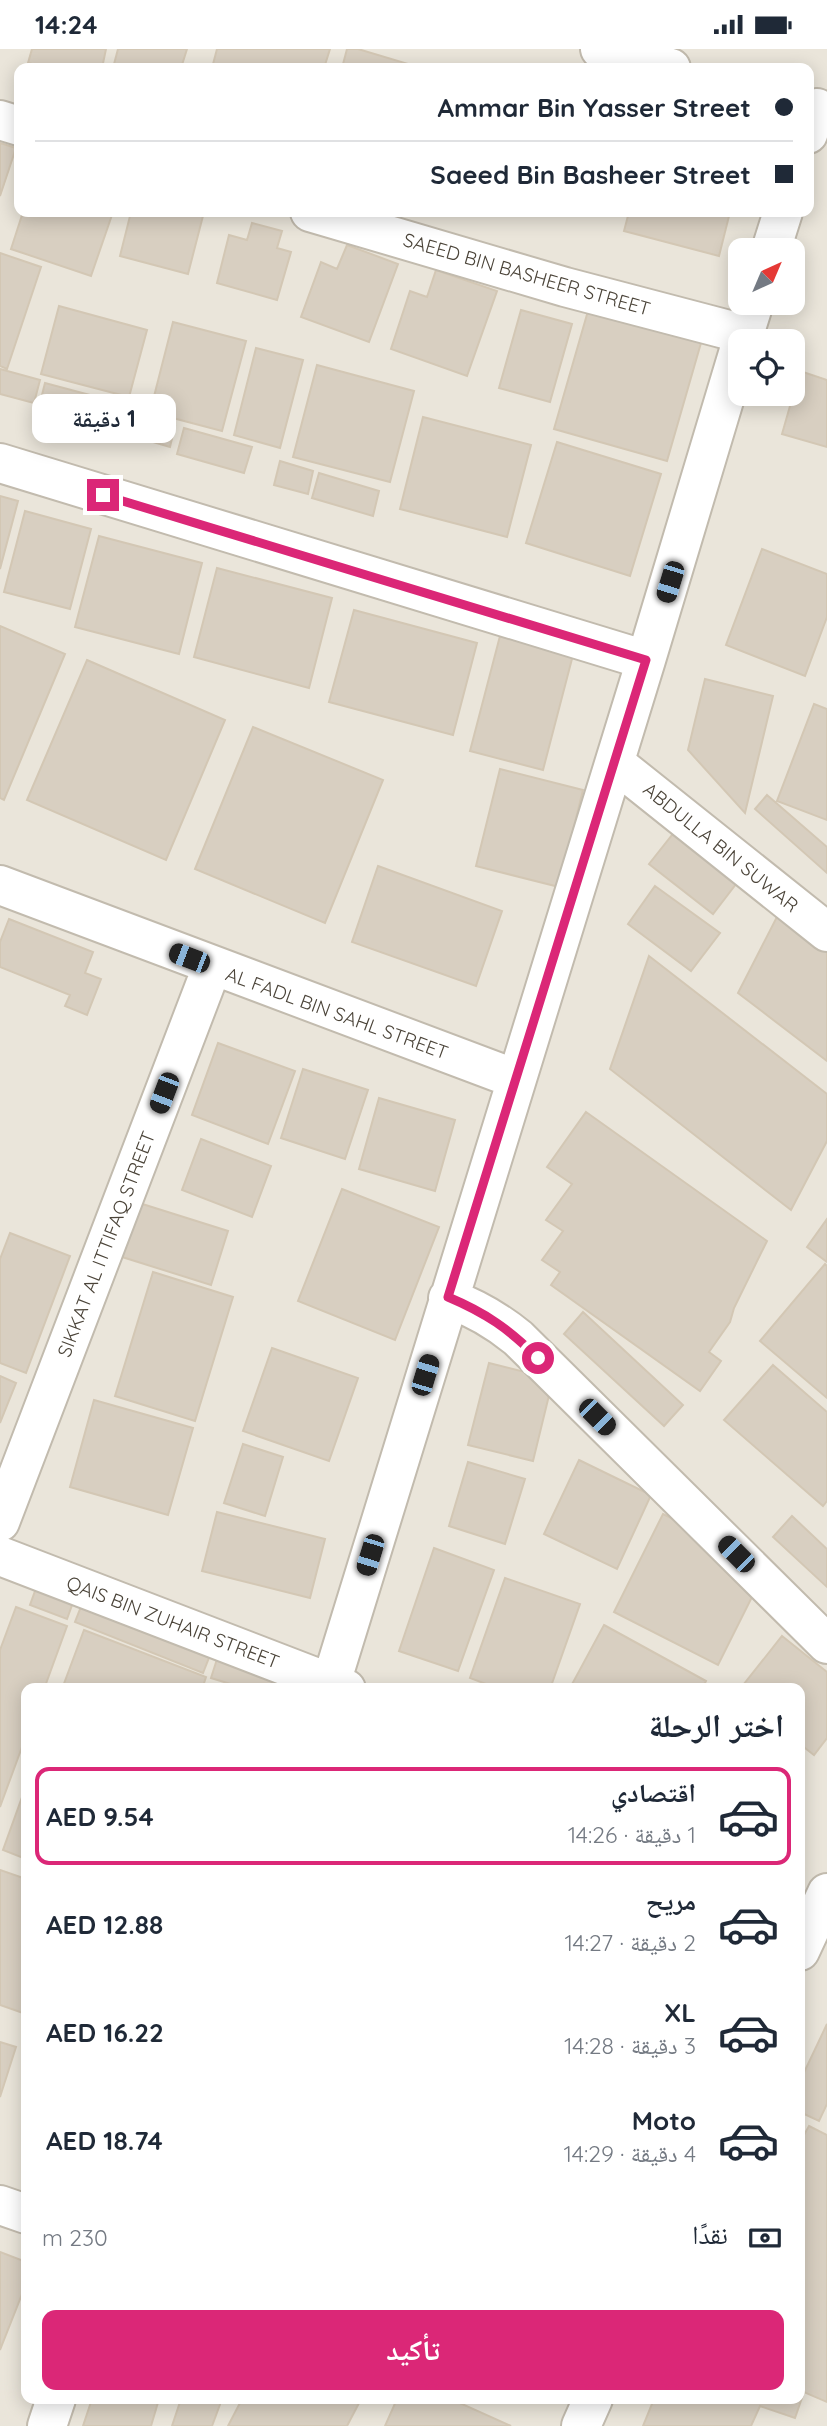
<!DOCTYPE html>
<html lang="ar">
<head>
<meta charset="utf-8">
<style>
  body { margin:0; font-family:Quicksand,"Noto Naskh Arabic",sans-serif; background:#f2f2f3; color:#1f2937; direction:rtl; height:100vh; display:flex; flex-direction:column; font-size:26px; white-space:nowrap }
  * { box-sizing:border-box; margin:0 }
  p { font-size:23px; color:#747a83 }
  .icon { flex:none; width:38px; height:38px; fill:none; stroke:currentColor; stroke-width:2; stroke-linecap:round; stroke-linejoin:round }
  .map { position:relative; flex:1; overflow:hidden; direction:ltr }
  .panel { position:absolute; left:21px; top:1634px; width:784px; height:721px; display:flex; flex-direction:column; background:#fff; border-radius:14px; box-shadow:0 4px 18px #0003; direction:rtl }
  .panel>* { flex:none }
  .hud { position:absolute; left:14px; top:14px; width:800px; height:154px; border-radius:14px; box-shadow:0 4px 18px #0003; direction:rtl; display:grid; align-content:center; height:154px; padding:0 21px; background:#fff }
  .needle { width:46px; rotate:44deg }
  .controls { position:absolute; left:728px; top:189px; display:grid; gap:14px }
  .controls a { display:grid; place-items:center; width:77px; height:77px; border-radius:14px; background:#fff; box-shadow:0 4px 18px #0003; font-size:35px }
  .end { position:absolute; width:32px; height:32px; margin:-16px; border:9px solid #db2777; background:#fff; box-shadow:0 0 0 4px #fff }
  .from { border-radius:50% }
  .bubble { position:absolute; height:49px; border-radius:14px; background:#fff; box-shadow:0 4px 18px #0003; font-size:23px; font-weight:700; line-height:49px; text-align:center; direction:rtl }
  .car { position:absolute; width:21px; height:42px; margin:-21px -10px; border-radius:9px; box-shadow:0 0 5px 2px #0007; background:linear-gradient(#222 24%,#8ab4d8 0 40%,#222 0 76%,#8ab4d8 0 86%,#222 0) }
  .hud b { display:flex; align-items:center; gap:24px; height:66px; font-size:26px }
  .hud b+b { border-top:2px solid #e0e1e3 }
  .hud i { width:18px; height:18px; background:#1f2937 }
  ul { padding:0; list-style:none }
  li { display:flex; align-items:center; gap:21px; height:98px; margin:0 14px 10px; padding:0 7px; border:4px solid transparent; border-radius:14px }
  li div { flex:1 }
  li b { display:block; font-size:26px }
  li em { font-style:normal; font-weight:700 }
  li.on { border-color:#db2777 }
  li>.icon { width:63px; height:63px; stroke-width:1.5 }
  h2 { padding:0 21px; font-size:32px; line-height:84px }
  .pay { display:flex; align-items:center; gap:18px; height:77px; padding:0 21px; font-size:26px }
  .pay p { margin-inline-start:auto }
  .cta { display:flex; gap:14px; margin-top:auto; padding:14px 21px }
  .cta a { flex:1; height:80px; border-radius:14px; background:#db2777; color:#fff; font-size:28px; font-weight:700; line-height:80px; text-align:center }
  .status { display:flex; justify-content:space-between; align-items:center; height:49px; padding:0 35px; background:#fff; direction:ltr }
  .status svg { height:19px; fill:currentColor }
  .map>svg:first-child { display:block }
</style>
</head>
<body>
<div class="status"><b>14:24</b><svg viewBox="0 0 49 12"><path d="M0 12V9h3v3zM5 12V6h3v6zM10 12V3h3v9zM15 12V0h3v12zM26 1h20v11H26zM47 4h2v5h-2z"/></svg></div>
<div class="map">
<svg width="827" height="2377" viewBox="0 0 827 2377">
  <rect width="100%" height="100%" fill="#f6f3ec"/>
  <!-- residential -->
  <path fill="#eae5da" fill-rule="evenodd" d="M0 0H827V2377H0ZM19 19H808V163H19ZM740 201H793V254H740ZM740 292H793V345H740ZM26 1640H800V2350H26Z"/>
  <!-- building -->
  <path fill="#d8cfc1" stroke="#d3c7b4" stroke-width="2" d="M32 0H106L102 19H49L28 14Z
    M118 0H187L181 19H113Z
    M217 0H330L324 19H212Z
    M347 0H358L415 17 414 19H342Z
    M0 94 16 99 0 147Z
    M23 163H113L91 227 11 200Z
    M131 163 150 165 151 163H204L188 225 120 207Z
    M629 163H730L719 207 624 182Z
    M252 174 282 182 277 199 291 203 277 251 217 234 229 186 247 191Z
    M347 196 398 215 369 293 301 268 321 213 337 220Z
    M0 204 41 218 7 320 0 317Z
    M436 221 497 242 467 327 391 300 410 242 427 248Z
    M590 255 703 287 667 412 554 380Z
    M59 257 147 281 129 348 41 325Z
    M521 261 572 275 550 353 499 339Z
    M173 273 246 292 222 382 150 363Z
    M256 299 303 311 280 399 234 386Z
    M317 316 414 342 390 433 293 408Z
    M0 320 40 331 34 354 0 345Z
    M800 322 827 331V398L782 385Z
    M45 334 131 357 125 381 39 358Z
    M141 368 175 377 170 398 136 388Z
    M423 368 531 396 507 488 400 460Z
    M184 379 252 398 244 424 177 405Z
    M557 393 661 425 630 527 526 494Z
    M280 412 313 422 308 445 274 436Z
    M319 424 379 442 373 467 312 449Z
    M0 447 18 452 0 520Z
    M25 462 91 480 70 560 4 543Z
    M99 487 202 514 179 605 75 578Z
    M762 500 827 525V568L805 627 726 596Z
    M217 519 332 549 309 639 194 608Z
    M354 561 477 594 453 686 329 653Z
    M0 577 65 605 4 751 0 749Z
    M500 587 573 606 543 721 470 702Z
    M87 611 225 671 166 811 27 751Z
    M705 630 773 647 745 764 688 701Z
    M814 655 827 660V771L777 752Z
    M253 678 383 731 325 874 195 820Z
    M500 720 583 741 559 838 476 817Z
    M767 746 827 798V824L755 760Z
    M680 776 743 826 713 865 649 815Z
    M378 817 502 862 476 937 352 893Z
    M655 837 720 884 691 922 628 875Z
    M781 860 827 897V1012L738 944Z
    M9 870 93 903 85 924 101 930 87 966 65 957 70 946 0 918V893Z
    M649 907 827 1045V1092L791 1161 610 1020Z
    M218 994 295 1022 268 1095 192 1066Z
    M303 1020 368 1041 345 1110 281 1089Z
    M379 1049 455 1071 435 1142 359 1120Z
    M586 1063 767 1192 734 1259 730 1273 709 1303 721 1312 700 1342 551 1236 560 1223 542 1211 563 1182 546 1171 572 1135 547 1118Z
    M201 1090 271 1117 252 1168 182 1141Z
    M342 1140 439 1178 395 1291 298 1252Z
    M136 1153 228 1182 211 1236 119 1207Z
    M827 1170V1213L807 1198Z
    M10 1184 70 1207 26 1324 0 1314V1210Z
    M825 1215 827 1217V1349L760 1292Z
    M153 1223 233 1248 195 1372 115 1347Z
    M583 1263 683 1356 664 1377 564 1285Z
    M272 1299 358 1329 329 1412 243 1382Z
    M489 1314 553 1330 533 1412 468 1396Z
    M773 1316 827 1363V1452L823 1457 724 1371Z
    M0 1327 16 1334 0 1374Z
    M94 1351 193 1379 168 1466 70 1438Z
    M243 1395 283 1408 265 1467 224 1454Z
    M579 1411 651 1446 617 1520 544 1485Z
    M468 1413 525 1430 505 1495 449 1477Z
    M217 1463 325 1490 310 1549 202 1522Z
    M663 1465 699 1483 753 1546 718 1616 614 1563Z
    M792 1467 827 1500V1538L773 1488Z
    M434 1499 494 1521 458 1622 399 1602Z
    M505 1529 580 1555 550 1640H499L470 1629Z
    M39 1531 76 1545 67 1570 30 1556Z
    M84 1550 212 1601 203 1624 75 1573Z
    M16 1558 67 1577 44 1640H26V1687L0 1758V1601Z
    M604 1576 706 1632 702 1640 570 1639Z
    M84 1581 206 1628 202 1640H62Z
    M782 1587 827 1623V1689L814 1706 800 1695V1640H740Z
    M218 1607 287 1629 284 1640H247L211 1629Z
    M26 1737V1810L3 1801Z
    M0 1821 26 1830V1965L0 1956Z
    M827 1975V2055L819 2072 800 2063V2032Z
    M0 1993 16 1998 0 2048Z
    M809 2077 827 2086V2353L804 2343 795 2369 760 2357 751 2377H643L654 2350H800V2093Z
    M0 2203 26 2213V2235L0 2301Z
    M92 2350H159L151 2377H83Z
    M181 2350H222L212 2377H172Z
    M242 2350H353L359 2354 347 2377H228Z
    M397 2350H451L511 2377H385Z"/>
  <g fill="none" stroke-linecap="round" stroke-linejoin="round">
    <defs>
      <path id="minor" d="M600 0 671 19
        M0 71 19 77
        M808 85 817 59
        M310 163 565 238 744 285
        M771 201 783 163
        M742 292 754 254
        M0 414 646 611
        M615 714 827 883
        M0 836 516 1030
        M448 1249C475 1259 496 1271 518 1289L827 1595
        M0 1473 212 918
        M0 1507 346 1640
        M331 1634 646 611 740 298
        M800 1902 827 1844
        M0 2156 26 2165
        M47 2377 56 2350
        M581 2377 593 2350"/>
    </defs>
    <!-- minor casing -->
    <use href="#minor" stroke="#c2bbae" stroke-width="42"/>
    <!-- minor -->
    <use href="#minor" stroke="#fff" stroke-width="38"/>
  </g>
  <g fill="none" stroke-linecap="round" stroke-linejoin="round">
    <!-- route -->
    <path stroke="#db2777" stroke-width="9" d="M103 446 646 611 448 1248C486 1264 509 1280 538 1309"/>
  </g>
  <g text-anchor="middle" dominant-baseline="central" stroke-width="6" stroke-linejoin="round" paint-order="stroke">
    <!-- street labels -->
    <g font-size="19" fill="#4b4439" stroke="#fff">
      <text transform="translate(527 225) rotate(16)">SAEED BIN BASHEER STREET</text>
      <text transform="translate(721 798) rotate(39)">ABDULLA BIN SUWAR</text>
      <text transform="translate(337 964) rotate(20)">AL FADL BIN SAHL STREET</text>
      <text transform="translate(106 1195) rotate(-69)">SIKKAT AL ITTIFAQ STREET</text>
      <text transform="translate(173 1573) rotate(21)">QAIS BIN ZUHAIR STREET</text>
    </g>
  </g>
</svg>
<div class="controls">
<a><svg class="needle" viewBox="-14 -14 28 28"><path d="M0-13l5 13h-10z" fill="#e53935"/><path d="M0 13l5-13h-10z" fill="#747a83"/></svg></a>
<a><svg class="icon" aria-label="locate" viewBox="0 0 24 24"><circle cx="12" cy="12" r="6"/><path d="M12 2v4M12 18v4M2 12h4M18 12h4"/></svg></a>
</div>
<i class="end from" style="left:538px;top:1309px"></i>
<i class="end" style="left:103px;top:446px"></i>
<div class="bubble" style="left:32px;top:345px;width:144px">1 دقيقة</div>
<i class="car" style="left:670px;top:533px;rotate:197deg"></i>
<i class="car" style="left:189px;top:909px;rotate:291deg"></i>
<i class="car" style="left:164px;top:1044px;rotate:201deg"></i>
<i class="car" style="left:425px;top:1326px;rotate:17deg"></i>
<i class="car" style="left:597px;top:1368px;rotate:135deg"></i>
<i class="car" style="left:736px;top:1505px;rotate:315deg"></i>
<i class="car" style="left:370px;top:1506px;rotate:197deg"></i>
<div class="hud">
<b><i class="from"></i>Ammar Bin Yasser Street</b>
<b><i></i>Saeed Bin Basheer Street</b>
</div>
<section class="panel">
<h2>اختر الرحلة</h2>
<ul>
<li class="on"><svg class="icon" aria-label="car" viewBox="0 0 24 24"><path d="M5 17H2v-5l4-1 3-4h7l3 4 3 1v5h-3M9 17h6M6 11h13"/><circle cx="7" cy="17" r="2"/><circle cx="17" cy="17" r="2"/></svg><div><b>اقتصادي</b><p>1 دقيقة · 14:26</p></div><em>AED 9.54</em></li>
<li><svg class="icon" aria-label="car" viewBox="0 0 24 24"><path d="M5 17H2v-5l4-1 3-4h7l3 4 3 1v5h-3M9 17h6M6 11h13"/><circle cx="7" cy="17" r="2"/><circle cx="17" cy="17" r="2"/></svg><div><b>مريح</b><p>2 دقيقة · 14:27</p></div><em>AED 12.88</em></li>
<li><svg class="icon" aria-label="car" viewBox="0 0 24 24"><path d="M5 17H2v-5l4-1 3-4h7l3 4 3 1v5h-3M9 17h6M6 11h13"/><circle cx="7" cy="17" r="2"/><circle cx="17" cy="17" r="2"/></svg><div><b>XL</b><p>3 دقيقة · 14:28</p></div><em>AED 16.22</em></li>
<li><svg class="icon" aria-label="car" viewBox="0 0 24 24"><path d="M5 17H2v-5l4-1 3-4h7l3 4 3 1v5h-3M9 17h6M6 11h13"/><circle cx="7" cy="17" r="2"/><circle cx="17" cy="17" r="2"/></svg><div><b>Moto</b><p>4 دقيقة · 14:29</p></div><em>AED 18.74</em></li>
</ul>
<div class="pay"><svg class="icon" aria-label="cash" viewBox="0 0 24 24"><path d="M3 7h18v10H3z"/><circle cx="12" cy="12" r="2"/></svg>نقدًا<p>230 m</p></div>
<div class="cta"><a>تأكيد</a></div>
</section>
</div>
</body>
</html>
